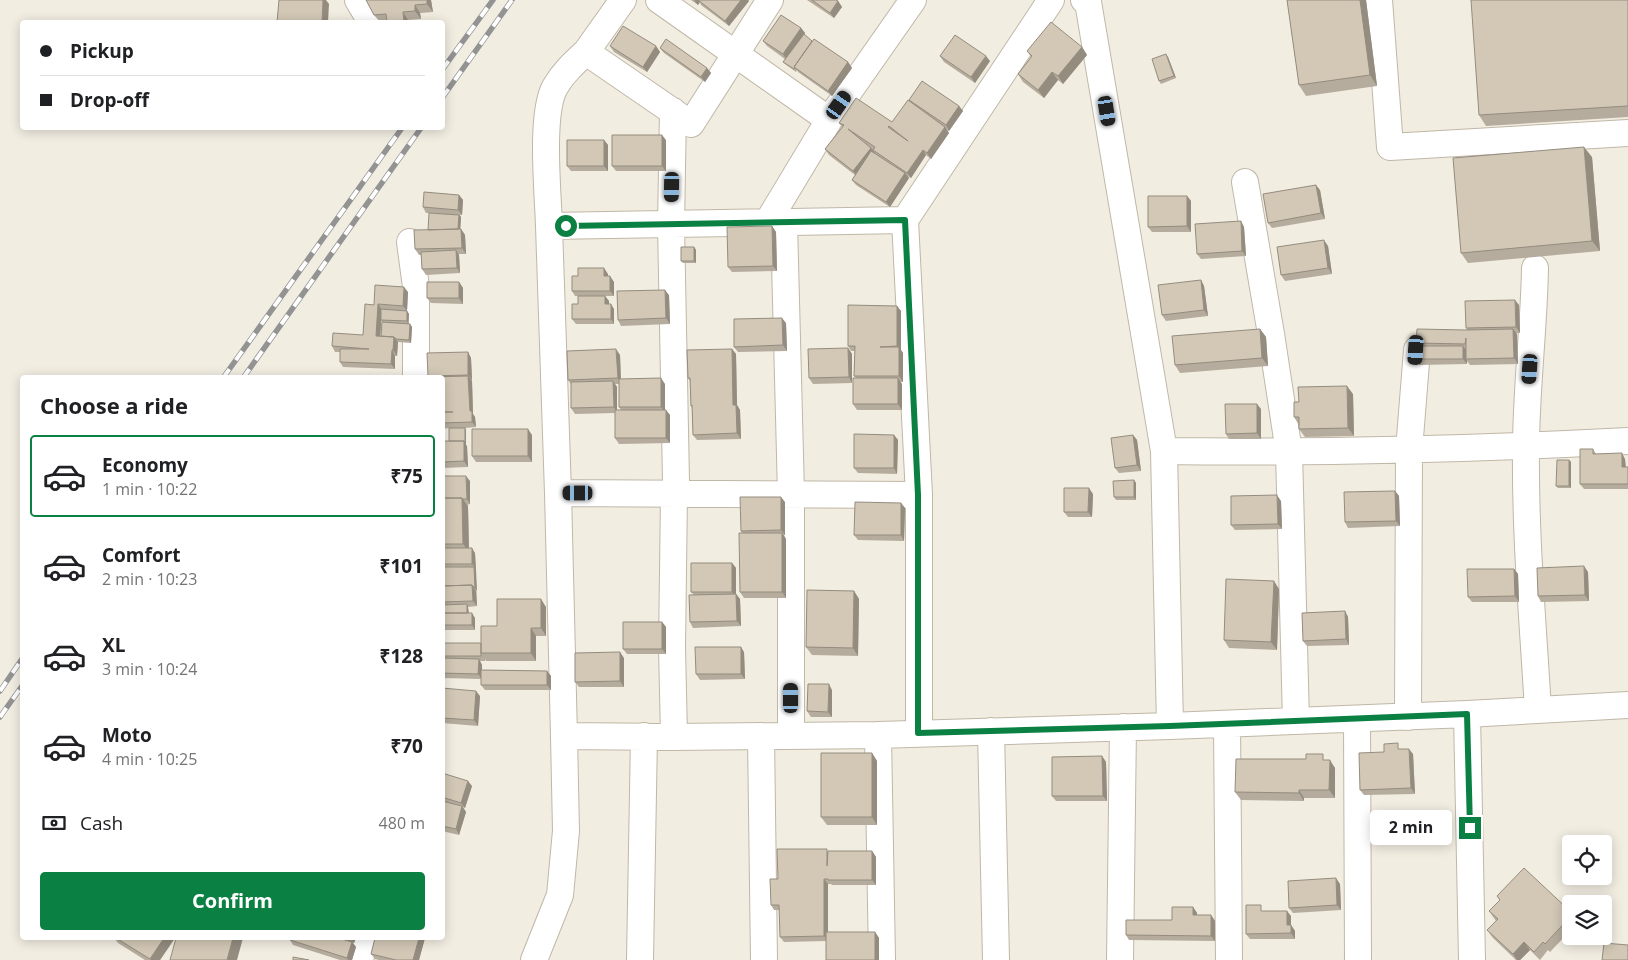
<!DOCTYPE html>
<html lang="en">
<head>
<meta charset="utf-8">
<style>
  body { margin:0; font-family:"Open Sans",sans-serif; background:#f2f2f2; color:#202124; height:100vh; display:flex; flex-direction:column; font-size:19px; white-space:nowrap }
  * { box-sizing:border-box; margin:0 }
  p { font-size:16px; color:#757577 }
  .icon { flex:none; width:28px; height:28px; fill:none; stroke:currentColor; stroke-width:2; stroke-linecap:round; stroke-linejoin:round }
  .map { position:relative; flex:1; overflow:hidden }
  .sheet { position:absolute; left:20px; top:375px; width:425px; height:565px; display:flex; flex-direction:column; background:#fff; border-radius:5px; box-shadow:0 2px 12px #0003 }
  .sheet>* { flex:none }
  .guide { position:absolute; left:20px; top:20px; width:425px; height:110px; border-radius:5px; box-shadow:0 2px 12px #0003; display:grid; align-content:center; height:110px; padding:0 20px; background:#fff }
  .controls { position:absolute; left:1562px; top:835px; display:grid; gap:10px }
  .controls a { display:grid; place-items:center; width:50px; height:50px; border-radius:5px; background:#fff; box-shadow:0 2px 12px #0003; font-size:25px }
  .end { position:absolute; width:22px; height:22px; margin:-11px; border:6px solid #0b8043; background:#fff; box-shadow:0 0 0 2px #fff }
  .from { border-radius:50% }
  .bubble { position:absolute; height:35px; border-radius:5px; background:#fff; box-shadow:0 2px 12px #0003; font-size:16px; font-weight:700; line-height:35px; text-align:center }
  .car { position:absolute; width:15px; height:30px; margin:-15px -8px; border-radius:6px; box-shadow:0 0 4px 1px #0007; background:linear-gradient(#222 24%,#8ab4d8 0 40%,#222 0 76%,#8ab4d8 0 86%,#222 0) }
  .guide b { display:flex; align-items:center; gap:18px; height:48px; font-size:19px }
  .guide b+b { border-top:1px solid #e0e0e0 }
  .guide i { width:12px; height:12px; background:#202124 }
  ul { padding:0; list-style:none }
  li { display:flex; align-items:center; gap:15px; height:82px; margin:0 10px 8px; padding:0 10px; border:2px solid transparent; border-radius:5px }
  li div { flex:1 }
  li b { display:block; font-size:19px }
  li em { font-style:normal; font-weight:700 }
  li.selected { border-color:#0b8043 }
  li>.icon { width:45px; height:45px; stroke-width:1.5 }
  h2 { padding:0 20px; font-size:22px; line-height:60px }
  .pay { display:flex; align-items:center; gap:12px; height:55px; padding:0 20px; font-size:19px }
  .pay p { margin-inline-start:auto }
  .primary-button { display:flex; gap:10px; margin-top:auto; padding:10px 20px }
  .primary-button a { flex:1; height:58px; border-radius:5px; background:#0b8043; color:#fff; font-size:20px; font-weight:700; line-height:58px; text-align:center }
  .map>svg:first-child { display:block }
</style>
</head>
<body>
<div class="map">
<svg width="1628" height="960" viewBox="0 0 1628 960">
  <rect width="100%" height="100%" fill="#f2ede1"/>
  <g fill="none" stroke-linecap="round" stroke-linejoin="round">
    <defs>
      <path id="minor" d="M358 0 371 22
        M623 0 586 52 691 124 770 0
        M659 0 829 120
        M1084 0 1088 2 1164 451 1170 726 1467 714 1628 705
        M1379 0 1390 147 1628 133
        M673 111 671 225 676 481 674 494 672 647 674 737
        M1245 182 1271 334 1289 452 1296 721
        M905 220 1051 0
        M767 223 829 120 913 0
        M784 223 791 494V735
        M549 226C548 193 540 114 555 87 563 73 574 63 586 52
        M410 242 416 287V378
        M1535 268C1534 328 1526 389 1526 449 1525 536 1533 624 1538 710
        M1164 451C1319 453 1473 449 1628 441
        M558 493 549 226 905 220 919 495 558 493 564 736
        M919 495V733
        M1467 714 1472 960
        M1408 717 1409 450 1417 350
        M1357 719 1358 960
        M1227 724 1229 960
        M991 731 996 960
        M878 735 882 960
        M761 736 764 960
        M360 960 365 938
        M534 960 560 895 566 831 564 736 674 737 878 735 1170 726
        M640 960 644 736
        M1120 960 1123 727"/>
    </defs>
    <!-- minor casing -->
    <use href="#minor" stroke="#c0b7a7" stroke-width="28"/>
    <!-- minor -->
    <use href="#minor" stroke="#fff" stroke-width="26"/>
    <defs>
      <path id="rail" d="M442 70 493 0
        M442 98 512 0
        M223 378 402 128
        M243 378 421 128
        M0 691 22 659
        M0 717 22 686"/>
    </defs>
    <!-- rail casing -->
    <use href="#rail" stroke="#939393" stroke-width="5.5"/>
    <!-- rail -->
    <use href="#rail" stroke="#fff" stroke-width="4" stroke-dasharray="11" stroke-linecap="butt"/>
  </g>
  <!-- wall -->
  <path fill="#b5ac9d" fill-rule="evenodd" d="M366 0H431L433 12 420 13 421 19 408 20V22H380L374 15Z
    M691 0H748L749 1 729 26 701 5 700 2 698 5Z
    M807 0H836L838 1 842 7 834 18Z
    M1287 0H1366L1377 86 1306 96 1299 85Z
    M1628 0V117L1486 126 1479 115Z
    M801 28 805 33 804 35 812 41 848 62 852 68 832 96 798 72 797 70 796 72 785 64 783 62 785 59 767 46 763 41Z
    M610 46H656L660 52 647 72 614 52Z
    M1082 47 1087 55 1063 84 1058 80 1044 98 1023 82 1018 74 1031 57 1027 51Z
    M660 48 707 68 711 73 705 82 664 53Z
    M940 56 990 61 975 83 944 62Z
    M1168 57 1176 78 1161 84 1159 81Z
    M909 100 959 106 963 111 949 131 946 129 949 133 931 159 926 155 911 178 907 176 909 178 890 207 856 185 852 180 855 175 829 155 825 149 842 127 839 123 892 122 911 103Z
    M604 140 608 145V171H571L567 166Z
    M666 140V171H616L612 166Z
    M1592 157 1600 251 1468 263 1461 253Z
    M1320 190 1325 219 1272 228 1268 223Z
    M459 195 463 200 462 215H460L461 217 460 229H461L465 235 466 254H458L459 255 460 273 426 275 422 269 421 255H419L415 249 428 230 436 213H426L423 207Z
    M1187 196 1191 201V232H1152L1148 227Z
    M1241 221 1244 227 1246 256 1201 259 1197 254Z
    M772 226 776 232 777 271 732 272 728 267Z
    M1328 246 1332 274 1285 281 1281 275Z
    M694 247 696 250V263H683L681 261Z
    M608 274V276L614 282V296H605L609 301V304L614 309V324H576L572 319 578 304V296H575L572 291 578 276Z
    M1201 280 1204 286 1208 316 1166 321 1162 315Z
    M459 282 463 288V304L431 303 427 298Z
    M408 292 407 311 409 314V324H410L412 327 411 343 398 342 397 356H395V369L343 367 340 362V352H335L332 346 363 335 374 305ZM381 320 382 322 381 336H380Z
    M669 295 670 324 621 326 618 320Z
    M1519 305 1520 333H1516L1517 334 1518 364 1470 365 1467 361V364L1419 365 1415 359 1419 346 1416 343 1467 330 1466 328Z
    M897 306 901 311V350L903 353V382H900L902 384V410H857L853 404 856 378 854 376 855 351H851L848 346Z
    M786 323 787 351 738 352 734 347Z
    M1260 329 1266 337 1268 366 1180 373 1175 365Z
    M848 348 852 354V383L813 384 809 378Z
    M732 349 736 354 737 405 740 410 741 439 697 440 693 435 692 408 691 406 690 381 688 378Z
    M468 352 471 358 472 380H471L472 381 473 414 475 417 476 427 465 428 466 430V445L467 446 468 467 442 468V441H449V428L442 429V378L428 377V376Z
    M620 355 621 379 665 384V410L670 415V443L619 444 615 438V413L575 414 571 408V384L568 380ZM615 384H619V407L621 410H617V387Z
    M1353 394 1354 436 1305 437 1299 429V425L1294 417 1299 402Z
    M1261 409V439H1229L1226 434Z
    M532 435V462H476L472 456Z
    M894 435 898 440 897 474 858 473 854 468Z
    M1133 435 1137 440 1141 471 1119 473 1115 468Z
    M1593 449 1596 454 1625 459 1626 467H1628V489H1584L1580 484Z
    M1569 460 1571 462V488H1558L1556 486Z
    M442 476 470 481V504L467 505 468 506 469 548 475 553 477 606 468 607 469 613 475 618V630H442Z
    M1134 480 1136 483V500H1116L1114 497Z
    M1395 491 1399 496 1400 526 1348 528 1345 522Z
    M1093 494 1092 517H1068L1064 512Z
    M1281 501 1282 529 1235 530 1231 525Z
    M785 502V535H784L786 539V598H744L740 592 742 533 741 531Z
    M901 503 905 508 904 541 858 540 854 535Z
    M732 563 736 568V594L740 599 741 626 693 628 690 622 694 595 691 592Z
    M1514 569 1518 574 1519 602H1472L1468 597Z
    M1588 572 1589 601 1541 602 1538 596Z
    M1279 589 1277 650 1229 648 1224 640Z
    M854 591 859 599 858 656 812 655 806 647Z
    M546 607V636H536V661H486L485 659V661H480L482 665V670L547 671 551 676V690H485L481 685V679L442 678V643H481L497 626Z
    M1345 611 1348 617 1349 645 1307 646 1303 641Z
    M662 622 666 627V654H627L623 649Z
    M744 652 745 679 700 680 696 674Z
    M624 658V687H579L575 682Z
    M442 688 480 696 478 726 442 723Z
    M832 690V717H811L807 711Z
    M1402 749 1413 754 1415 794 1364 795 1360 790 1384 752Z
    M872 753 877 761V825H827L821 817Z
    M1102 756 1106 762 1107 801H1056L1052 796Z
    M1327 760 1335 768V798H1304V801L1241 800 1235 792Z
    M442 773 472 786 465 808 463 807 466 812 459 835 442 831V801L450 803 442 801Z
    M829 851H872L876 857V885H832L831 884H828V932H875L879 938V960L826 941 784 942 780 937V910H774L771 905 778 879Z
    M1340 884 1341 910 1293 913 1289 908Z
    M1497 896 1571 912V930L1550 952 1548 950 1540 960 1530 950 1520 960H1516L1493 938 1487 930 1496 921 1489 911 1500 900Z
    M1193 907 1197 913V915H1211L1215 921V941L1129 940 1126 935 1172 920Z
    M1264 911 1291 916V925L1295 931V939H1250L1246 934Z
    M111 938H175L160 960H145L118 943 115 939V940Z
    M356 938 354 943H353L356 947 352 960H340L293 945 290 940Z
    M375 938H425L419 960H379L375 959 371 954Z"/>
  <!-- shaded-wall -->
  <path fill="#948c7f" d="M323 0H326L329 4 328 22H322Z
    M427 0H431L433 12 427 4Z
    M694 0H698L700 2 698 5Z
    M741 0H748L749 1 729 26 725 21Z
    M1360 0H1366L1377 86 1370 75Z
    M838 1 842 7 834 18 830 13Z
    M415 5 420 13 421 19 415 11Z
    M403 12 408 20V22H404Z
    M801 28 805 33 787 60 783 54Z
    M656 46 660 52 647 72 643 67Z
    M1082 47 1087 55 1063 84 1058 76Z
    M1166 54 1168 57 1176 78 1174 76Z
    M986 56 990 61 975 83 971 77Z
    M848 62 852 68 832 96 828 91Z
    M707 68 711 73 705 82 701 77Z
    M1052 72 1058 80 1044 98 1038 90Z
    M959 106 963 111 949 131 946 125Z
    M945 127 949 133 931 159 927 153Z
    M662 135 666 140V171L662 166Z
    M604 140 608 145V171L604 166Z
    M1584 147 1592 157 1600 251 1592 241Z
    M871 148 875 153 857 176 853 171Z
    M923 150 926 155 911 178 907 173Z
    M905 173 909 178 890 207 886 202Z
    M1316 185 1320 190 1325 219 1321 213Z
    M459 195 463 200 462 215 458 210Z
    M1187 196 1191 201V232L1187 226Z
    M459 215 461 217 460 234 458 231Z
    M1241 221 1244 227 1246 256 1242 251Z
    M772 226 776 232 777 271 773 266Z
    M461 229 465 235 466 254 462 248Z
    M1324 240 1328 246 1332 274 1328 268Z
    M694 247 696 250V263L694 261Z
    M456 250 459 255 460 273 457 268Z
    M604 268 608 274V282L604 276Z
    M610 276 614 282V296L610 291Z
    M1201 280 1204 286 1208 316 1204 310Z
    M459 282 463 288V304L459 298Z
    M404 287 408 292 407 311 403 306Z
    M665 290 669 295 670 324 666 318Z
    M605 296 609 301V309L605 304Z
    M1515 300 1519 305 1520 333 1516 327Z
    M378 304 382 310 380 341 376 336Z
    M611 304 614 309V324L611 319Z
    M897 306 901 311V350L903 353V382L899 376V349L897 346Z
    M407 311 409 314 408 324 407 321Z
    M782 318 786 323 787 351 783 345Z
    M410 324 412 327 411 343 409 340Z
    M1260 329 1266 337 1268 366 1262 358Z
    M1513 329 1517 334 1518 364 1514 358Z
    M394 337 398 342 397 356 393 350Z
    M1463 346 1467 351 1466 359 1467 361V364L1463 359Z
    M848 348 852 354V383L849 377Z
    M616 349 620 355 621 384 618 378Z
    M732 349 736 354 737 405 740 410 741 439 737 433 733 405Z
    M392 350 395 356V369L391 364Z
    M468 352 471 358 472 380 468 375Z
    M468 376 472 381 473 414 475 417 476 427 472 422 470 411Z
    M661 378 665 384V412L661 407Z
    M898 378 902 384V410L898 404Z
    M613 381 617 387V413L614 407Z
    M1347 386 1353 394 1354 436 1348 428Z
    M1257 404 1261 409V439L1257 433Z
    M666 410 670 415V443L666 438Z
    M465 428 466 430V445L467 446 468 467 464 461V441Z
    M528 429 532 435V462L528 456Z
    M894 435 898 440 897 474 894 468Z
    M1133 435 1137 440 1141 471 1137 465Z
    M1622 453 1625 459 1626 472 1622 467Z
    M1569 460 1571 462V488L1569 486Z
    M466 476 470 481V504L467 499Z
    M1134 480 1136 483V500L1134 497Z
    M1089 488 1093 494 1092 517 1088 512Z
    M1395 491 1399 496 1400 526 1396 521Z
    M1277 495 1281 501 1282 529 1278 524Z
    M781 497 785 502V535L781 530Z
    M462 498 468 506 469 552 463 544Z
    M901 503 905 508 904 541 901 535Z
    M782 533 786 539V598L782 592Z
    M472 548 475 553 476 569 472 564Z
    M732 563 736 568V594L740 599 741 626 737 621 736 597 732 592Z
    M1584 566 1588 572 1589 601 1585 595Z
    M474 567 476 569 477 591 475 588Z
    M1514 569 1518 574 1519 602 1515 596Z
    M1274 581 1279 589 1277 650 1271 642Z
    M472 585 476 591 477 606 473 601Z
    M854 591 859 599 858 656 853 648Z
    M541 599 546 607V636L541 628Z
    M467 604 468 607 469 617 467 614Z
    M1345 611 1348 617 1349 645 1346 639Z
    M472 613 475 618V630L472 625Z
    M662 622 666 627V654L662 649Z
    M531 628 536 636V661L531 653Z
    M741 647 744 652 745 679 741 674Z
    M620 652 624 658V687L620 681Z
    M479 659 482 665V679L478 674Z
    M547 671 551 676V690L547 685Z
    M829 684 832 690V717L828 712Z
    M476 691 480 696 478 726 474 720Z
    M1409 749 1413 754 1415 794 1411 788Z
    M872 753 877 761V825L872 817Z
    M1102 756 1106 762 1107 801 1103 796Z
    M1330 760 1335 768V798L1329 790Z
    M468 781 472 786 465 808 461 803Z
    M1299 790 1304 798V801L1299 793Z
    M462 806 466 812 459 835 456 829Z
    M872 851 876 857V885L872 880Z
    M1336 878 1340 884 1341 910 1337 905Z
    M824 879 828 884V941L824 936Z
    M1193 907 1197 913V920L1193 915Z
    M1287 911 1291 916V931L1287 925Z
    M1211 915 1215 921V941L1211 936Z
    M1291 925 1295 931V939L1291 933Z
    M875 932 879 938V960H875Z
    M164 938H175L160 960H151L150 959Z
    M233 938H243L237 960H227Z
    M353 938H356L354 943 352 941Z
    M419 938H425L419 960H413Z
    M352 942 356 947 352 960H348L347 958Z
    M1524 942 1530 950 1520 960H1517L1513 954Z"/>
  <!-- building -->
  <path fill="#d3c8b6" stroke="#948c7f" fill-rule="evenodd" d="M279 0H323L322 22H329H277Z
    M366 0H427V4L415 5V11L403 12 404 22H387L386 14 374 15Z
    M698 0H741L725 21Z
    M812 0H836L838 1 830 13Z
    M1287 0H1360L1370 75 1299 85Z
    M1471 0H1628V106L1479 115Z
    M781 15 801 28 783 54 763 41Z
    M1051 22 1082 47 1058 76 1052 72 1038 90 1018 74 1032 56 1027 51Z
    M623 26 656 46 643 67 610 46Z
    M804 34 812 41 794 67H795L794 69 783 62Z
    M955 35 986 56 971 77 940 56Z
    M666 39 707 68 701 77 660 48Z
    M814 39 848 62 828 91 794 67Z
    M1166 54 1174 76 1159 81 1152 59Z
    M922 81 959 106 946 125 909 100Z
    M856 98 892 122 908 100 945 127 927 153 923 150 907 173 873 150 875 147 848 129 871 148 853 171 825 149 844 125 839 123ZM889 126 908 141 888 127Z
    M612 135H662V166H612Z
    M567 140H604V166H567Z
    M1584 147 1592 241 1461 253 1453 158Z
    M871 151 905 173 886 202 852 180Z
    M1316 185 1321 213 1268 223 1263 194Z
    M424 192 459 195 458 210 423 207Z
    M1148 196H1187V226L1148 227Z
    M429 213 459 215 458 229 428 230Z
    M1241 221 1242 251 1197 254 1195 224Z
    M772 226 773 266 728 267 727 227Z
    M461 229 462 248 415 249 414 230Z
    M1324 240 1328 268 1281 275 1277 247Z
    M681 247H694V261H681Z
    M456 250 457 268 422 269 421 252Z
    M578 268H604V276H610V291H572V276H578Z
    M1201 280 1204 310 1162 315 1158 285Z
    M427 282H459V298H427Z
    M375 285 404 287 403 306 378 304 376 336 394 337 393 350H392L391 364 340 362V349H369L332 346 333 333 363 335 365 304 374 305Z
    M665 290 666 318 618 320 617 291Z
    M578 296H605V304H611V319H572V304H578Z
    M1515 300 1516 327 1466 328 1465 301Z
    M848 305 897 306V346L880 347H899V376H854L855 346H848Z
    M381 309 407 311V321L381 320Z
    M782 318 783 345 734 347V319Z
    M382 322 410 324 409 340 396 339 394 337 381 336Z
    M1260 329 1262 358 1175 365 1172 336Z
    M1417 329 1466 330 1513 329 1514 358 1466 359V338L1465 344 1416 343Z
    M1415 346H1463V359H1415Z
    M848 348 849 377 809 378 808 349Z
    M616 349 618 378 568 380 567 351Z
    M732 349 733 405H736L737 433 693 435 692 405 691 406 690 378H688L687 350Z
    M468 352V375L428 376 427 353Z
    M468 376 470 411H472V422L442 423V412H453H442V378L428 377Z
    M661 378V407H619V379Z
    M853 378H898V404H853Z
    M613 381 614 407 571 408V382Z
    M1347 386 1348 428 1299 429V417H1294V402H1299L1298 387Z
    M1225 404H1257V433L1226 434Z
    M615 410H666V438H615Z
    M449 428H465V442L464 441H449Z
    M472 429H528V456H472Z
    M854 434 894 435V468H854Z
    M1133 435 1137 465 1115 468 1111 438Z
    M442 441H464V461L442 462Z
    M1580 449H1593V454L1622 453V467H1628V484H1580Z
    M1557 460H1569V486H1556Z
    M442 476H466L467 499H463L462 498H442Z
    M1134 480V497H1114L1113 481Z
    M1064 488H1089L1088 512H1064Z
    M1395 491 1396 521 1345 522 1344 492Z
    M1277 495 1278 524 1231 525V496Z
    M740 497H781V530L741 531Z
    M442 498H462L463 544H442Z
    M855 502 901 503V535H854Z
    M739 533H782V592H740Z
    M442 548H472V564H442Z
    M691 563H732V592H691Z
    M1584 566 1585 595 1538 596 1537 568Z
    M442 567H474L475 588 472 585 442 586Z
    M1467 569H1514L1515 596 1468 597Z
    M1226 579 1274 581 1271 642 1224 640Z
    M472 585 473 601 442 602V586Z
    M807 590 854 591 853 648 806 647Z
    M736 594 737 621 690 622 689 595Z
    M497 599H541V628H531V653H481V626H497Z
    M467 604V613H442V605Z
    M1345 611 1346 639 1303 641 1302 613Z
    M442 613H472V625H442Z
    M623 622H662V649H623Z
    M442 643H481V656H442Z
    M695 647H741V674H696Z
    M620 652V681L575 682V653Z
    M442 658 479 659 478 674 442 673Z
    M481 670 547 671V685H481Z
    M808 684H829L828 712 807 711Z
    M442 688 476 691 474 720 442 718Z
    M1398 743V749H1409L1411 788 1360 790 1359 753 1384 752V744Z
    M821 753H872V817H821Z
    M1306 754H1323V760H1330L1329 790H1299V793L1235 792 1236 759H1306Z
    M1102 756 1103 796H1052V757Z
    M442 773 468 781 461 803 442 797Z
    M442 801 462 806 456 829 442 826Z
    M777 849H827V866L828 851H872V880H828V879H824V936L780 937 779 905H771L770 879H778Z
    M1524 868 1571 912V916L1545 944 1543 942 1534 952 1524 942 1513 954 1487 930 1498 919 1489 911 1500 900 1497 896Z
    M1336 878 1337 905 1289 908 1288 881Z
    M1246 905H1261V911H1287V925H1291V933L1246 934Z
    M1172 907H1193V915H1211V936L1126 935V920H1172Z
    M826 932H875V960H826Z
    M116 938H164L150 959Z
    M176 938H233L227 960H170Z
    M290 938H338L352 942 347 958 290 940Z
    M340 938H353L352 941Z
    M375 938H419L413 960H396L371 954Z
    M1604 943 1628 945V960H1602Z
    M293 957 309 960H293Z"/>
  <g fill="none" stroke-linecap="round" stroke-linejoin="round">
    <!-- route -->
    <path stroke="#0b8043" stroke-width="6" d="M566 226 905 220 918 495V733L1170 726 1467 714 1470 828"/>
  </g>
</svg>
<div class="controls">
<a><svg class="icon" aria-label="locate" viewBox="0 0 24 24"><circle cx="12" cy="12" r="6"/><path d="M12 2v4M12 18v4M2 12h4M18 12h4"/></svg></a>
<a><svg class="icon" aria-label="layers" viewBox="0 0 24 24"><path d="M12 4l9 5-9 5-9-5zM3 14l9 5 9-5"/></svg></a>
</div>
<i class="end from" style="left:566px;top:226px"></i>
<i class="end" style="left:1470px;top:828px"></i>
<div class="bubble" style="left:1370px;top:810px;width:82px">2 min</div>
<i class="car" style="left:839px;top:105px;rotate:35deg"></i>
<i class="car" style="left:1107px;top:111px;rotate:171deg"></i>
<i class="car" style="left:672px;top:187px;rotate:181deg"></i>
<i class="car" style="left:1416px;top:350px;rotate:184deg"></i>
<i class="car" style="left:1530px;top:369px;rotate:184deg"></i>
<i class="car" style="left:578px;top:493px;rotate:270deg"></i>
<i class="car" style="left:791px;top:698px;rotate:0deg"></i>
<div class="guide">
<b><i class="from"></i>Pickup</b>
<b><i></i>Drop-off</b>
</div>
<section class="sheet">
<h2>Choose a ride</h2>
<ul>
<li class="selected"><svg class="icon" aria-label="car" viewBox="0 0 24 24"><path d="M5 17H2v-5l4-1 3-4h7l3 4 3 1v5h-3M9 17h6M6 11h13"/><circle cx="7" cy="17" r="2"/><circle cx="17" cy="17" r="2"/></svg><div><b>Economy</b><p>1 min · 10:22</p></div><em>₹75</em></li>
<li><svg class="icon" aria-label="car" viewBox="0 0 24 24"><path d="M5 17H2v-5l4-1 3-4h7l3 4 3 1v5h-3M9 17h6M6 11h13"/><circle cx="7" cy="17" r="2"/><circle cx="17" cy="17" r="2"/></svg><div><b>Comfort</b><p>2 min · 10:23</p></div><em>₹101</em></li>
<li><svg class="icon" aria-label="car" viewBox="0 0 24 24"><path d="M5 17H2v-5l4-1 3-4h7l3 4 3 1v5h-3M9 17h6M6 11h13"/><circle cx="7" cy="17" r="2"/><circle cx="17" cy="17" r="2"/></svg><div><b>XL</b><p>3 min · 10:24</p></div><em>₹128</em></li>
<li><svg class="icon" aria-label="car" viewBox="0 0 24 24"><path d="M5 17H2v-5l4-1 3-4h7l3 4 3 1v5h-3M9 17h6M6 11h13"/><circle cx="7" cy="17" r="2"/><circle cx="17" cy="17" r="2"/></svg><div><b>Moto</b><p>4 min · 10:25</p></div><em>₹70</em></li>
</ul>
<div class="pay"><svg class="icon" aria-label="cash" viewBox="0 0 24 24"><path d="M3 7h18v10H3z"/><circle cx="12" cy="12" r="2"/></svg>Cash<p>480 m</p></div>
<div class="primary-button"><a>Confirm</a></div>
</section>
</div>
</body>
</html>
